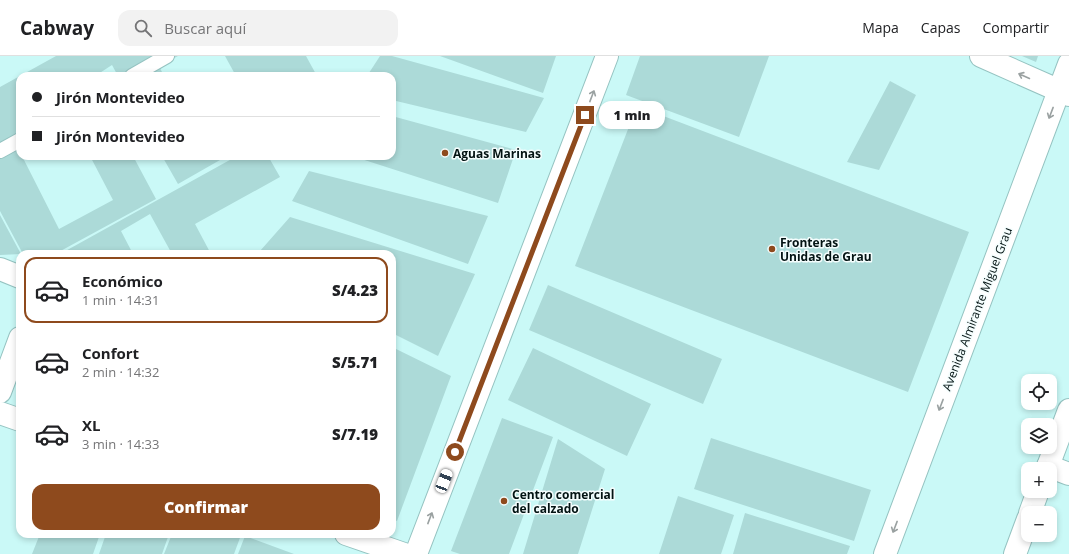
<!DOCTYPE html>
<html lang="es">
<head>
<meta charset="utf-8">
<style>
  body { margin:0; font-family:"Open Sans",sans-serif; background:#f2f2f2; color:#202124; height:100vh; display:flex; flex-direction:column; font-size:15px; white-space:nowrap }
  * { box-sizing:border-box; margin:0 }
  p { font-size:13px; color:#757577 }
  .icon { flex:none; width:22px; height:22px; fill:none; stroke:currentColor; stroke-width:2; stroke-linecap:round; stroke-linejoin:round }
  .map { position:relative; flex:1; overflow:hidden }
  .drawer { position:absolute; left:16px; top:194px; width:380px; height:288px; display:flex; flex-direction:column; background:#fff; border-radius:12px; box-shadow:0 2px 6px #0003 }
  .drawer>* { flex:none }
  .hud { position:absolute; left:16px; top:16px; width:380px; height:88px; border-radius:12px; box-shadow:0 2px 6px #0003; display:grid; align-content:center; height:88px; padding:0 16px; background:#fff }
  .fabs { position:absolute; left:1021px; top:318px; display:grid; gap:8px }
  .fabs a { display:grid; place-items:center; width:36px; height:36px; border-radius:8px; background:#fff; box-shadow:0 2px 6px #0003; font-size:20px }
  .end { position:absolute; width:18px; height:18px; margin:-9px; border:5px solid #8e4a1d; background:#fff; box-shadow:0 0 0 2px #fff }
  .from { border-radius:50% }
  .bubble { position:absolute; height:28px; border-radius:12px; background:#fff; box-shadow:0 2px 6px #0003; font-size:13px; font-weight:800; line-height:28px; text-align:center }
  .car { position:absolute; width:12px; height:24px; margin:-12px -6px; border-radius:5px; box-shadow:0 0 3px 1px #0007; background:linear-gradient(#fff 24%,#345 0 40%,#fff 0 76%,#345 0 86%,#fff 0) }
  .hud b { display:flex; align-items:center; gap:14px; height:38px; font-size:15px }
  .hud b+b { border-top:1px solid #e0e0e0 }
  .hud i { width:10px; height:10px; background:#202124 }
  ul { padding:7px 0 0; list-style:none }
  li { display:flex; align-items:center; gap:12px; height:66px; margin:0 8px 6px; padding:0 8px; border:2px solid transparent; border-radius:12px }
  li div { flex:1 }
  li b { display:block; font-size:15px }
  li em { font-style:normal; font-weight:800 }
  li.active { border-color:#8e4a1d }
  li>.icon { width:36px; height:36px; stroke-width:1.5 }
  .cta { display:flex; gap:8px; margin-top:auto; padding:8px 16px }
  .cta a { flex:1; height:46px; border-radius:12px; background:#8e4a1d; color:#fff; font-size:16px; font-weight:800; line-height:46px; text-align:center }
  header { display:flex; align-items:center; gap:24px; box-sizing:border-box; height:56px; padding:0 20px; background:#fff; border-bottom:1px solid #e0e0e0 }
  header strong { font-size:19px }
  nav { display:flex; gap:22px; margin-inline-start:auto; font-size:14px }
  .search { width:280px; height:36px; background:#f2f2f2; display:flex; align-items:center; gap:10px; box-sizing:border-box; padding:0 14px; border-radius:12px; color:#757577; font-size:15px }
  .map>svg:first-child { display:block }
</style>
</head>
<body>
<header>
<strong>Cabway</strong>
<div class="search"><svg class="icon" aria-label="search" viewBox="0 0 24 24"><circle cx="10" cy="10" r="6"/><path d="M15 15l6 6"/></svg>Buscar aquí</div>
<nav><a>Mapa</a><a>Capas</a><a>Compartir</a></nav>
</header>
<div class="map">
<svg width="1069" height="498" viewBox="0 0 1069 498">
  <rect width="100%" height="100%" fill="#caf9f7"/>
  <!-- building -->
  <path fill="#acdad8" d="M56 0H178L159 10 164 20H118L112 9 95 20H20V90L17 92 20 100H22L59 173 113 144 90 100H133L156 143 55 198H23L0 155V31Z
    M225 0H306L317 20H236Z
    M380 0H392L544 42 526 76 392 44V20H367Z
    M440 0H556L543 37Z
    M640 0H769L739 81 626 39Z
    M1022 0H1038L1036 6Z
    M890 25 916 39 879 114 847 106Z
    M637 50 969 176 908 336 575 210Z
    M392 60 516 94 498 147 352 100H392Z
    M162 100H227L178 128Z
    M237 100H268L280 121 195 168 211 198H172L150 158 121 175 133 198H60Z
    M309 115 488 160 468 208 292 145Z
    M0 159 21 198 0 199Z
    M290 161 475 218 438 300 392 277V198H262L260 195Z
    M548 229 722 303 703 348 529 274Z
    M392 291 451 320 397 465 392 463Z
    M533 292 651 348 627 400 508 344Z
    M502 362 553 381 509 498H460L451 495Z
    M711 382 871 434 854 485 694 433Z
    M558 383 605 413 578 498H523Z
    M678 440 734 459 721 498H659Z
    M745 457 850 490 847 498H733Z
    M40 478H100L93 498H32Z
    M106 478H169L162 498H99Z
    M172 478H239L241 479 234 498H164Z
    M245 480 294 498H238Z"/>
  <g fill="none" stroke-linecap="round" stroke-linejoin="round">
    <defs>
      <path id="service" d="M132 20 167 0
        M0 95 20 84"/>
      <path id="minor" d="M981 0 1069 39
        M0 213 20 221
        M0 336 20 282
        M1048 410 1069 418
        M416 498 607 0"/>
      <path id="tertiary" d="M0 357 20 364
        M346 478 404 498"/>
      <path id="primary" d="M1047 413 1069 354
        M1030 457 1038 435
        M885 498 1069 8
        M1015 498 1028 463"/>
    </defs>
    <!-- service casing -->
    <use href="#service" stroke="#95c3c1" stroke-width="16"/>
    <!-- minor casing -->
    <use href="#minor" stroke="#95c3c1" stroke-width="24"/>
    <!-- tertiary casing -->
    <use href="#tertiary" stroke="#95c3c1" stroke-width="24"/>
    <!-- primary casing -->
    <use href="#primary" stroke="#95c3c1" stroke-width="24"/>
    <!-- service -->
    <use href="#service" stroke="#fff" stroke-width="14"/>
    <!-- minor -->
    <use href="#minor" stroke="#fff" stroke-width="22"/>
    <!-- tertiary -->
    <use href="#tertiary" stroke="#fff" stroke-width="22"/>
    <!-- primary -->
    <use href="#primary" stroke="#fff" stroke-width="22"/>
  </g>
  <!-- one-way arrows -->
  <defs><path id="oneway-shaft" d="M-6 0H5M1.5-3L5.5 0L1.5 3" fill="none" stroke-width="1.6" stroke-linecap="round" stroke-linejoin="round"/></defs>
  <g stroke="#9aa1a1">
    <use href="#oneway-shaft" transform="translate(1024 20) rotate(-156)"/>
    <use href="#oneway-shaft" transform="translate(592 40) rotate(-69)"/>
    <use href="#oneway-shaft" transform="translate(1051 57) rotate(111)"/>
    <use href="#oneway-shaft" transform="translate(941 349) rotate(111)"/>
    <use href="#oneway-shaft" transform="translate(430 462) rotate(-69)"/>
    <use href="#oneway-shaft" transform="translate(895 471) rotate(111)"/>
  </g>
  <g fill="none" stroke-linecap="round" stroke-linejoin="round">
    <!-- route -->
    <path stroke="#8e4a1d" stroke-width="5" d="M455 396 585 59"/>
  </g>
  <!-- markers -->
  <g fill="#8e4a1d" stroke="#f4fdfd" stroke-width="1.5">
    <circle cx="445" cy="97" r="4"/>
    <circle cx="772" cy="193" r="4"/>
    <circle cx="504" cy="445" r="4"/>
  </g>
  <g text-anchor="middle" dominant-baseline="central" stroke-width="3" stroke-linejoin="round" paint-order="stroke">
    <!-- poi labels -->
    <g font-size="12" font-weight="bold" fill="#031313" stroke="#f4fdfd" text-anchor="start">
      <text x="453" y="97">Aguas Marinas</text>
      <text x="780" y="186">Fronteras<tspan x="780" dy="14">Unidas de Grau</tspan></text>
      <text x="512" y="438">Centro comercial<tspan x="512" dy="14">del calzado</tspan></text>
    </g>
    <!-- street labels -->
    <g font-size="12" fill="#031313" stroke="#f4fdfd">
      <text transform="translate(977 253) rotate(-69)">Avenida Almirante Miguel Grau</text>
    </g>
  </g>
</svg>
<div class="fabs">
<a><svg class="icon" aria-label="locate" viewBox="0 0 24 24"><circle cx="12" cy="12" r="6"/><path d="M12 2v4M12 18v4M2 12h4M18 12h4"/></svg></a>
<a><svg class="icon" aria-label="layers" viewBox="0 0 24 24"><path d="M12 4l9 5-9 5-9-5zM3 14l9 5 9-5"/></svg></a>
<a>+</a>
<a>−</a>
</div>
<i class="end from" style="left:455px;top:396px"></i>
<i class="end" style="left:585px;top:59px"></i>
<div class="bubble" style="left:599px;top:45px;width:66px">1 min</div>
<i class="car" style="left:444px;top:425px;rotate:21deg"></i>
<div class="hud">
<b><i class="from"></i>Jirón Montevideo</b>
<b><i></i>Jirón Montevideo</b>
</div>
<section class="drawer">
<ul>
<li class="active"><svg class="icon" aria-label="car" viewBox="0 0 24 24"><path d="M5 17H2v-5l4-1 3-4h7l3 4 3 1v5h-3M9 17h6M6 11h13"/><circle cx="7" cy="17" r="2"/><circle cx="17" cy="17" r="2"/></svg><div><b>Económico</b><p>1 min · 14:31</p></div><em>S/4.23</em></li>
<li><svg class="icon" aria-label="car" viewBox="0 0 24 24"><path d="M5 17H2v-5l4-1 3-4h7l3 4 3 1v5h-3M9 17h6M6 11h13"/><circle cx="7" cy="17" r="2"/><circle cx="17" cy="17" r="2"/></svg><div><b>Confort</b><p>2 min · 14:32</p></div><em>S/5.71</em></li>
<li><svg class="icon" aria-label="car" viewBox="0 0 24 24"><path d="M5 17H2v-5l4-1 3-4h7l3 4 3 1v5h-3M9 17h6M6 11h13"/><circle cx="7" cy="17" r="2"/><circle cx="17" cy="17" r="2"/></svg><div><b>XL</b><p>3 min · 14:33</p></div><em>S/7.19</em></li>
</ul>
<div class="cta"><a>Confirmar</a></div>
</section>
</div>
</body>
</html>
